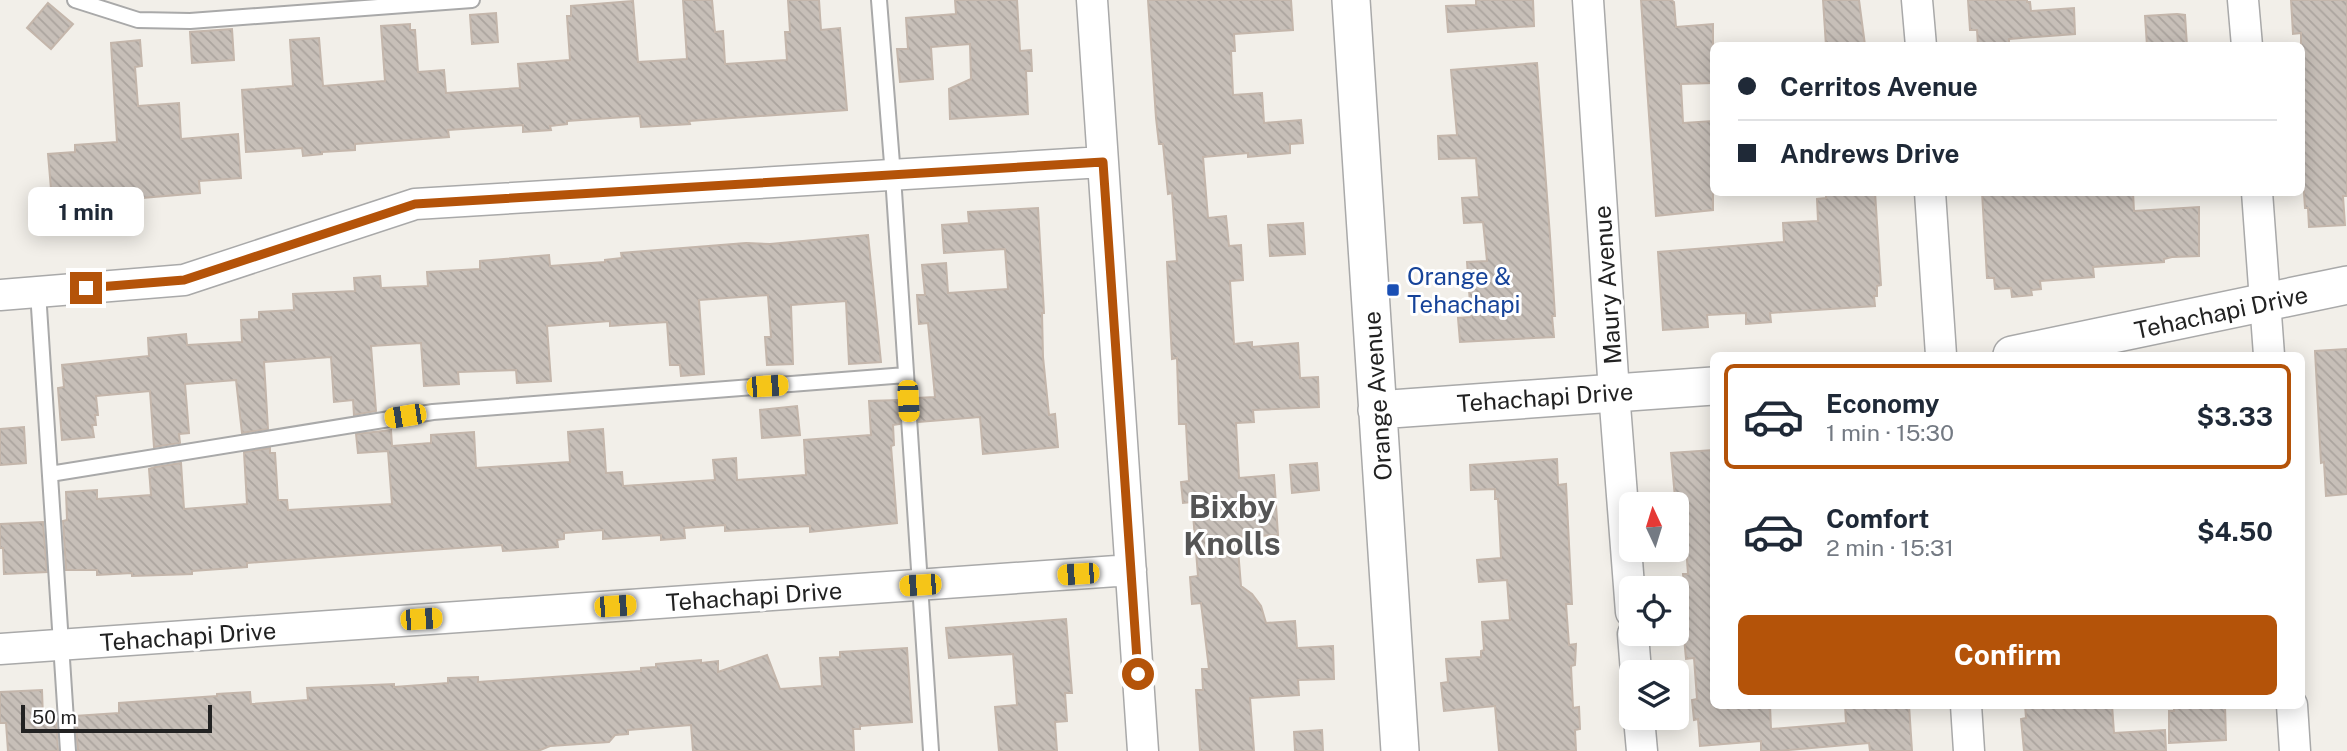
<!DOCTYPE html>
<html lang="en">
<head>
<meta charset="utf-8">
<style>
  body { margin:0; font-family:"Public Sans",sans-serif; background:#f2f2f3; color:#1f2937; height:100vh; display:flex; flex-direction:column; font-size:26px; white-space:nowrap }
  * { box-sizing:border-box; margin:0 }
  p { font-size:23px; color:#747a83 }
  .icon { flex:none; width:38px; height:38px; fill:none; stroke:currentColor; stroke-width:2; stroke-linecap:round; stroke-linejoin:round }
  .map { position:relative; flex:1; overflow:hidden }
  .sheet { position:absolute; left:1710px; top:352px; width:595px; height:357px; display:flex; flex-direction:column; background:#fff; border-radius:10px; box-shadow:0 4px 18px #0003 }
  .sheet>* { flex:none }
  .guide { position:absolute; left:1710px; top:42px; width:595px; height:154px; border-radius:10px; box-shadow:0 4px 18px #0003; display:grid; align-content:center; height:154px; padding:0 28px; background:#fff }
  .needle { width:46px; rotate:356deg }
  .tools { position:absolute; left:1619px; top:492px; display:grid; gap:14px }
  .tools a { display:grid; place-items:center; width:70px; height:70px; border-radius:10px; background:#fff; box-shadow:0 4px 18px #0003; font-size:35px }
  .scale { position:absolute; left:21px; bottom:18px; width:191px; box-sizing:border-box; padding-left:7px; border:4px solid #222; border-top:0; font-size:19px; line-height:24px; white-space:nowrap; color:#222; -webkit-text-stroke:5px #fff; paint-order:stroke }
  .end { position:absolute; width:32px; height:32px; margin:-16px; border:9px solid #b45309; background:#fff; box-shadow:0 0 0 4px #fff }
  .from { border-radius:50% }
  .bubble { position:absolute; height:49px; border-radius:10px; background:#fff; box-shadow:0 4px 18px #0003; font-size:23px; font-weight:700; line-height:49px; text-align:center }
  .car { position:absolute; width:21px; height:42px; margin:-21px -10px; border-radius:9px; box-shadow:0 0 5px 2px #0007; background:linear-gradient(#f5c518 24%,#345 0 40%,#f5c518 0 76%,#345 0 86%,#f5c518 0) }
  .guide b { display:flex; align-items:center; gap:24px; height:66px; font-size:26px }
  .guide b+b { border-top:2px solid #e0e1e3 }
  .guide i { width:18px; height:18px; background:#1f2937 }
  ul { padding:12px 0 0; list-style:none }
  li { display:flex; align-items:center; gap:21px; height:105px; margin:0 14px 10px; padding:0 14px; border:4px solid transparent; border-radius:10px }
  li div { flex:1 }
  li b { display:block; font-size:26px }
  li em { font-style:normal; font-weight:700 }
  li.selected { border-color:#b45309 }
  li>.icon { width:63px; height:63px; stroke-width:1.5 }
  .primary-button { display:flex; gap:14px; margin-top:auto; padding:14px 28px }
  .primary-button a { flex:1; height:80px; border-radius:10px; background:#b45309; color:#fff; font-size:28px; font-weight:700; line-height:80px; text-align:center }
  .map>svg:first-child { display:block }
</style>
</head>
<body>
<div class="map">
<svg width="2347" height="751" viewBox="0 0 2347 751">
  <defs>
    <pattern id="building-back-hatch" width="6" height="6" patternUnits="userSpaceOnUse" patternTransform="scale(1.75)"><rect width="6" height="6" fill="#c7bfb8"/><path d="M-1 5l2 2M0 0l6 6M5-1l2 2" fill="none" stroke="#aba49e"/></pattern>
  </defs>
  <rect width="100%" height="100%" fill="#f2efe9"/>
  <!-- building -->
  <path fill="url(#building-back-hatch)" stroke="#c4b6ab" stroke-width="2" d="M683 0H712L715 32 723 31 725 64 787 60 785 32H790L788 0H819L821 30 840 28 847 110 689 121 690 124 641 127 640 116 567 121V124L550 126 551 130 523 132V125L448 130 449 137 355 144V150L322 152V154L303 156 302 148 246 152 242 90 293 86 290 40 319 38 323 86 385 81 381 26 410 24V30H415L418 72 444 70 446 93 520 88 518 64 570 60 567 16H571V6L633 1 638 62 687 59Z
    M955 0H1017L1020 51 1031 50 1032 71H1026L1028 114 950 119 949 89 971 79 970 44 931 47 933 79 900 82 897 49H908L906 18 956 14Z
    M1148 0H1291L1293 30 1234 34 1235 51H1231L1233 95 1262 93 1264 123 1301 120 1303 143 1290 144V153L1248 157V153L1203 157 1208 218 1226 216 1229 246 1241 245 1243 280 1230 281 1234 344 1252 342V347L1298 343 1300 378 1318 377 1319 407 1253 410 1254 422 1236 423 1239 478 1274 475 1278 535 1237 537 1241 586 1252 594 1261 606 1266 623 1295 621 1297 648 1333 646 1334 679 1298 680 1299 695 1250 698 1254 751H1200L1196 690H1203L1202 669H1209L1201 603 1192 604 1190 577 1198 576 1192 502 1183 503 1181 482 1189 481 1186 424H1179L1177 358 1172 359 1167 262 1177 261 1172 193 1168 194 1163 144H1159L1156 118Z
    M1476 0H1533L1534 26 1448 32 1446 6 1476 5Z
    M1641 0H1671L1674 2 1676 27 1713 24V83L1681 84 1683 123 1713 121V210L1656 216Z
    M1823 0H1859L1865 45 1826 46Z
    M1968 0H2027V2H2030L2031 11 2074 8 2075 34 2009 39V46H1978L1977 30H1970Z
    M2291 0H2347V196H2343L2345 225 2309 227 2308 208H2305L2301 147V33L2293 34Z
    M48 3 73 24 51 49 27 28Z
    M496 13 498 42 472 44 470 15Z
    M2177 14 2185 15 2187 46H2147L2145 16Z
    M232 29 234 60 192 63 190 32Z
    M140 40 142 66 135 67 138 106 179 103 181 139 238 134 241 178 199 181 200 193 142 198 141 209 121 210V207L64 211 63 190 51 189 48 154 75 152V145L117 142 111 43Z
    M1537 63 1550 236 1555 316H1552L1554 337 1460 342 1458 318 1471 317 1467 262 1487 261 1483 222 1464 223 1462 198 1479 197 1476 158 1439 159 1438 136 1457 135 1451 70Z
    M1826 192H1875L1881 285 1877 286V296H1874L1875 306 1770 313 1771 322 1746 324V313L1707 315 1708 327 1663 330 1658 252 1784 242 1783 223 1818 221 1817 199 1826 198Z
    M1982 192H2133L2134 211 2199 207V256L2172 257 2164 259V262L2093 267 2094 277 2040 281 2041 289 2031 290 2032 295 2012 297 2011 288 1995 289 1994 278H1987Z
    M1038 208 1044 313H1042L1043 357 1049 415 1055 414 1058 447 983 454 980 417 919 422 917 398 935 397 928 323 919 324 917 295H925L922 265 946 263 948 293 1008 289 1005 249 944 253 942 225 969 223 968 212Z
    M1303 223 1305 254 1270 256 1268 225Z
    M868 235 881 362 849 364 846 301 791 305 793 364 767 365 765 337H771L768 295 699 300 704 374 681 376 680 365H670L667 322 610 326V321L547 326 551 381 517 383 516 370 458 372 459 384 424 386 421 343 371 346 376 411 354 415 353 400 334 402 331 357 264 362 268 429 242 433 236 380 185 384 189 433 179 434 180 443 154 447 150 391 96 396 98 415H95L96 425H92L94 437 62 440 58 388 64 387 62 365 149 356 148 338 186 334 187 345 242 342 241 320 259 319V312L294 310 293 294 355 291 354 278 380 276 381 288 428 286 427 272 480 269V261L549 255 550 266 605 262V260L622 258 621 253 746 243 770 244Z
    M2347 349V494L2326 496 2324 462 2321 463 2315 351Z
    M898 400 900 424 893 425 894 445 891 446 897 523 810 532V526L725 531V525L684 528 685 538 661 540V535L603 539V530L564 533V539L557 540 558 547 503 551 502 545 429 550 247 563V567L192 571V574L132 576V573L97 575V570H66L63 521 67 520 66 492 97 490V499L151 495 149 469 155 467 181 463 184 509 247 504 244 452 270 448V453H275L278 500H287L288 510 392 504 388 451 358 453 356 434 391 430 392 446 431 443V435L474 432 476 468 570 462 568 432 603 429 606 473 622 472 623 486 715 480 713 460 736 458 737 480 806 475 804 440 871 435 869 401Z
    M797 406 800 435 762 438 760 410Z
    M24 427 26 463 0 465V429Z
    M1713 450V705H1770L1771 729 1846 723 1845 705H1909L1912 751H1870L1869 743 1777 751H1761V741L1700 746 1698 719 1694 720 1692 700 1697 699 1694 658 1686 659 1684 637H1687L1683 574H1688L1685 533H1680V527L1676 528V498H1675L1671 453Z
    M1557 459 1558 485 1566 484 1572 604H1566L1569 645 1576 644 1575 665 1571 666 1573 708 1579 707 1580 729 1575 730 1576 751H1499L1495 706 1444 711 1441 683 1448 682 1446 659 1481 657V651L1484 650 1482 622 1510 620 1507 580 1479 582 1477 560 1501 558 1498 499H1495V489L1471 490 1470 465Z
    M1317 463 1319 490 1292 493 1290 465Z
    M43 522 47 572 4 574 3 548H0V524Z
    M1066 619 1072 693H1065L1067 721 1055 722 1057 751H999L995 707 1017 705 1013 654 949 658 946 628Z
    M907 648 912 722 860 726V729H853L854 751H693L691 725 628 730V734L615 735 609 742 550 746 538 751H78L75 716 119 713V703L217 696V694L250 692 251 704 308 700 307 688 394 684V687L448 683V678L478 677V682L641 671V668L656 667V664L701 660V663L718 661V672L767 655 780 689 822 686 820 658 840 657V652Z
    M42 690 43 718 56 717 58 751H8L6 723H0V692Z
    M2025 705H2112L2114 733 2165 730 2166 751H2024L2021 719 2026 718Z
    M2174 705H2225L2226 740 2169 743V711H2174Z
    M1322 730 1323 751H1295L1294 732Z"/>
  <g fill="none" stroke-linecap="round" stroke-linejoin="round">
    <defs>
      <path id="service" d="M75 0 138 20 190 21 472 0
        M879 0 893 176 931 751
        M38 292 68 751
        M50 474 433 412 906 375"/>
      <path id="minor" d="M1092 0 1143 751
        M1588 0 1614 392 1631 612
        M1917 0 1921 46
        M2243 0 2247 46
        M1930 192 1941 355
        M2257 192 2269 355
        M0 295 184 280 415 204 1103 162
        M1633 634 1636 672
        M0 649 1131 570
        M1966 705 1969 751
        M2292 705 2295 751
        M1639 718 1642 751"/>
      <path id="tertiary" d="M1351 0 1400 751
        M2012 355 2347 285
        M1377 410 1713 386"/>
    </defs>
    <!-- service casing -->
    <use href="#service" stroke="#a9a9a9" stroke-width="18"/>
    <!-- minor casing -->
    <use href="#minor" stroke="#a9a9a9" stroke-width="33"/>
    <!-- tertiary casing -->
    <use href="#tertiary" stroke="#a9a9a9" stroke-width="40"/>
    <!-- service -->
    <use href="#service" stroke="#fff" stroke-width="14"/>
    <!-- minor -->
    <use href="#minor" stroke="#fff" stroke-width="30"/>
    <!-- tertiary -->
    <use href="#tertiary" stroke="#fff" stroke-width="37"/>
  </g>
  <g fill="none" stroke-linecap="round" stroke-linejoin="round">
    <!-- route -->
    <path stroke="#b45309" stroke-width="9" d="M86 288 184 280 415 204 1103 162 1138 674"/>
  </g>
  <!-- markers -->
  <rect fill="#1a4fb4" stroke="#fff" stroke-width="2.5" x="1386" y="283" width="14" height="14" rx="3.5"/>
  <g text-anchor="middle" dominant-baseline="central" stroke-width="6" stroke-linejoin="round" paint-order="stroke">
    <!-- transit labels -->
    <g font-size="24" fill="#164399" stroke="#fff" text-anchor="start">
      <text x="1407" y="276">Orange &amp;<tspan x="1407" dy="28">Tehachapi</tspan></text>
    </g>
    <!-- street labels -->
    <g font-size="24" fill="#222" stroke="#fff">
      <text transform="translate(1607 285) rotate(-94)">Maury Avenue</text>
      <text transform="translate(2221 312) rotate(-12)">Tehachapi Drive</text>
      <text transform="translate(1377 396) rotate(-94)">Orange Avenue</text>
      <text transform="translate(1545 397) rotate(-4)">Tehachapi Drive</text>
      <text transform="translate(754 596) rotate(-4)">Tehachapi Drive</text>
      <text transform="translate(188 636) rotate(-4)">Tehachapi Drive</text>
    </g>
    <!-- district labels -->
    <g font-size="32" font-weight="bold" fill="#555" stroke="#fff">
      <text x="1232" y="506">Bixby<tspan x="1232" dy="37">Knolls</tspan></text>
    </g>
  </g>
</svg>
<div class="tools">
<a><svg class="needle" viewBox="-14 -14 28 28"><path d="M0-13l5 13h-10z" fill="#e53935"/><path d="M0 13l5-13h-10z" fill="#747a83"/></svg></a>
<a><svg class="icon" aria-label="locate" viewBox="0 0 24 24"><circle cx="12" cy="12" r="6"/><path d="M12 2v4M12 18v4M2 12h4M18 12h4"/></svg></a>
<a><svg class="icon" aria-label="layers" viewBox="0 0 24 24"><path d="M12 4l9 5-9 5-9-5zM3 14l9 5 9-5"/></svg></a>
</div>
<div class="scale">50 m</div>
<i class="end from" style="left:1138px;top:674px"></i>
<i class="end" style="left:86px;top:288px"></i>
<div class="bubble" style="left:28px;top:187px;width:116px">1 min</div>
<i class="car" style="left:767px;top:386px;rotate:86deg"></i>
<i class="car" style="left:908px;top:401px;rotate:177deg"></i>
<i class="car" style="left:405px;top:416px;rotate:261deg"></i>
<i class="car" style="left:1078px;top:574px;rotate:266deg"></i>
<i class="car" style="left:920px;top:585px;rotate:266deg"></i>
<i class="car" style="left:615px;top:606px;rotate:86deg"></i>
<i class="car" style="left:421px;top:619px;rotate:86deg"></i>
<div class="guide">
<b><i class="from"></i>Cerritos Avenue</b>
<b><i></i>Andrews Drive</b>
</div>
<section class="sheet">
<ul>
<li class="selected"><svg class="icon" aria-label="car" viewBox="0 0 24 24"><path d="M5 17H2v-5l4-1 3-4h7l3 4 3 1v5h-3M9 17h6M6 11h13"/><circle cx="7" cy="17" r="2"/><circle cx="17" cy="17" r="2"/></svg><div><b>Economy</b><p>1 min · 15:30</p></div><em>$3.33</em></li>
<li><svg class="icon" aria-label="car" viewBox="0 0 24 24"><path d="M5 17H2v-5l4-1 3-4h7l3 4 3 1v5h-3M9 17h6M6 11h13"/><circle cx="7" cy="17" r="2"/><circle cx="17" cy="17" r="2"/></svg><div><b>Comfort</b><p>2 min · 15:31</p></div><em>$4.50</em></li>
</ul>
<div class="primary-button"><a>Confirm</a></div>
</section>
</div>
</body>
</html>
